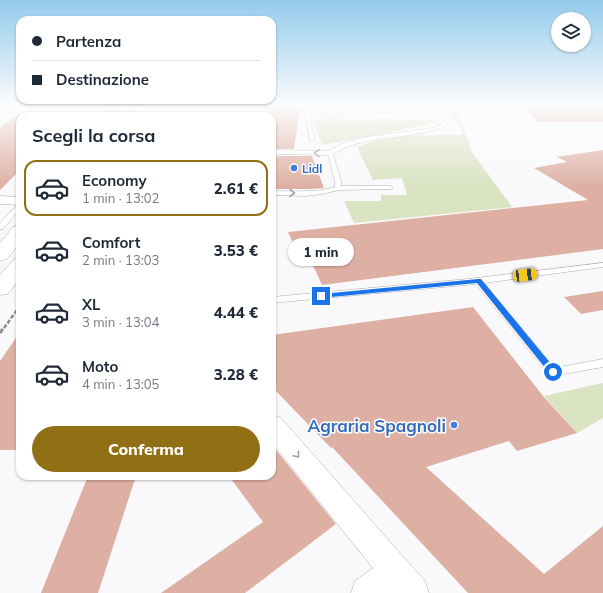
<!DOCTYPE html>
<html lang="it">
<head>
<meta charset="utf-8">
<style>
  body { margin:0; font-family:Mulish,sans-serif; background:#f2f2f3; color:#1f2937; height:100vh; display:flex; flex-direction:column; font-size:15px; white-space:nowrap }
  * { box-sizing:border-box; margin:0 }
  p { font-size:13px; color:#747a83 }
  .icon { flex:none; width:22px; height:22px; fill:none; stroke:currentColor; stroke-width:2; stroke-linecap:round; stroke-linejoin:round }
  .map { position:relative; flex:1; overflow:hidden }
  .sheet { position:absolute; left:16px; top:112px; width:260px; height:368px; display:flex; flex-direction:column; background:#fff; border-radius:12px; box-shadow:0 1px 3px #0004 }
  .sheet>* { flex:none }
  .top-card { position:absolute; left:16px; top:16px; width:260px; height:88px; border-radius:12px; box-shadow:0 1px 3px #0004; display:grid; align-content:center; height:88px; padding:0 16px; background:#fff }
  .tools { position:absolute; left:551px; top:12px; display:grid; gap:8px }
  .tools a { display:grid; place-items:center; width:40px; height:40px; border-radius:50%; background:#fff; box-shadow:0 1px 3px #0004; font-size:20px }
  .end { position:absolute; width:18px; height:18px; margin:-9px; border:5px solid #1a73e8; background:#fff; box-shadow:0 0 0 2px #fff }
  .from { border-radius:50% }
  .bubble { position:absolute; height:28px; border-radius:14px; background:#fff; box-shadow:0 1px 3px #0004; font-size:13px; font-weight:800; line-height:28px; text-align:center }
  .car { position:absolute; width:12px; height:24px; margin:-12px -6px; border-radius:5px; box-shadow:0 0 3px 1px #0007; background:linear-gradient(#f5c518 24%,#345 0 40%,#f5c518 0 76%,#345 0 86%,#f5c518 0) }
  .top-card b { display:flex; align-items:center; gap:14px; height:38px; font-size:15px }
  .top-card b+b { border-top:1px solid #e0e1e3 }
  .top-card i { width:10px; height:10px; background:#1f2937 }
  ul { padding:0; list-style:none }
  li { display:flex; align-items:center; gap:12px; height:56px; margin:0 8px 6px; padding:0 8px; border:2px solid transparent; border-radius:12px }
  li div { flex:1 }
  li b { display:block; font-size:15px }
  li em { font-style:normal; font-weight:800 }
  li.selected { border-color:#916f15 }
  li>.icon { width:36px; height:36px; stroke-width:1.5 }
  h2 { padding:0 16px; font-size:18px; line-height:48px }
  .action { display:flex; gap:8px; margin-top:auto; padding:8px 16px }
  .action a { flex:1; height:46px; border-radius:24px; background:#916f15; color:#fff; font-size:16px; font-weight:800; line-height:46px; text-align:center }
  .map>svg:first-child { display:block }
</style>
</head>
<body>
<div class="map">
<svg width="603" height="593" viewBox="0 0 603 593">
  <rect width="100%" height="100%" fill="#f9f9fb"/>
  <!-- green -->
  <path fill="#dae3c2" d="M438 104H452L456 109 472 152 512 207 354 223 344 201H381V195H407L402 178 373 180 357 147 390 136 463 135 460 125Z
    M312 119 431 120 434 122 427 125 322 145Z
    M603 383V418L577 433 544 396Z"/>
  <!-- building -->
  <path fill="#deb0a3" d="M272 104 295 105V108H300L294 149H272Z
    M519 104H603V122H538Z
    M20 112V170L0 190V128Z
    M603 150V249L322 285 313 265 303 266 288 232 588 200 534 168 567 162 557 157Z
    M272 156H312L324 188 311 189H272Z
    M603 291V310L581 314 564 297Z
    M473 307 543 396 577 433 517 451 509 441 426 467 544 574 603 526V593H468L332 447 331 448 272 387V335Z
    M20 332V450H0V361Z
    M272 445 336 524 245 593H161L263 522 229 476H272Z
    M88 476H136L98 593H41Z"/>
  <g fill="none" stroke-linecap="round" stroke-linejoin="round">
    <defs>
      <path id="lane" d="M114 104H118L108 116H102Z
        M303 104H307L315 141 310 140Z
        M313 104H317L321 114H396L415 111 410 104H414L420 112 396 118 319 117 316 115Z
        M424 104H428L447 123V125C411 142 368 132 333 154L341 181V186H390L392 187V189L339 190 322 194 306 196 272 195V191C293 191 314 193 335 187V181L328 155 272 154V150L329 151 341 144 365 137 433 128 442 124Z
        M20 203V209L3 229H0V223L18 204Z
        M603 263V267L484 283 555 368 603 359V367L553 376 549 375 476 284 272 303V297L468 279Z"/>
      <path id="street" d="M0 196 20 197V205L0 204Z
        M272 415 281 418 406 560 425 581 429 593H351L355 581 373 568 272 443Z"/>
      <path id="secondary" d="M121 104H133L123 116H111Z
        M140 104H152L142 116H130Z
        M20 225V243L7 259 0 261V243L13 227Z
        M20 258V278L8 294 0 295V275L13 260Z"/>
    </defs>
    <!-- lane casing -->
    <use href="#lane" stroke="#adadaf" stroke-width="1"/>
    <!-- street casing -->
    <use href="#street" stroke="#adadaf" stroke-width="1"/>
    <!-- secondary casing -->
    <use href="#secondary" stroke="#adadaf" stroke-width="1"/>
    <!-- path-far1 -->
    <path stroke="#8d8d8f" stroke-width="2.5" stroke-dasharray="4 2" stroke-linecap="butt" d="M4 328 20 306"/>
    <!-- path -->
    <path stroke="#8d8d8f" stroke-width="3" stroke-dasharray="5 2.5" stroke-linecap="butt" d="M0 333 4 327"/>
    <!-- lane -->
    <use href="#lane" fill="#fff" fill-rule="evenodd"/>
    <!-- street -->
    <use href="#street" fill="#fff" fill-rule="evenodd"/>
    <!-- secondary -->
    <use href="#secondary" fill="#fff" fill-rule="evenodd"/>
  </g>
  <!-- one-way arrows -->
  <defs><path id="oneway-chevron" d="M-2-3.5L2.5 0L-2 3.5" fill="none" stroke-width="1.6" stroke-linecap="round" stroke-linejoin="round"/></defs>
  <g stroke="#9f9f9f">
    <use href="#oneway-chevron" transform="translate(317 153) rotate(-178)"/>
    <use href="#oneway-chevron" transform="translate(292 193) rotate(1)"/>
    <use href="#oneway-chevron" transform="translate(297 455) rotate(50)"/>
  </g>
  <!-- sky -->
  <linearGradient id="sky" x2="0" y2="1"><stop stop-color="#93cbec"/><stop offset="0.56" stop-color="#fcfcfd"/><stop offset="1" stop-color="#fcfcfd" stop-opacity="0"/></linearGradient>
  <rect width="603" height="187" fill="url(#sky)"/>
  <!-- route -->
  <path fill="#1a73e8" d="M478 279H481L556 370V374H550L477 283 321 298 318 296 321 294Z"/>
  <!-- markers -->
  <g fill="#3f7fe0" stroke="#fff" stroke-width="1.5">
    <circle cx="294" cy="168" r="4"/>
    <circle cx="454" cy="425" r="4"/>
  </g>
  <g text-anchor="middle" dominant-baseline="central" stroke-width="3" stroke-linejoin="round" paint-order="stroke">
    <!-- far-shop labels -->
    <g font-size="12" font-weight="bold" fill="#366cbe" stroke="#fff" text-anchor="start">
      <text x="302" y="168">Lidl</text>
    </g>
    <!-- near-shop labels -->
    <g font-size="17" font-weight="bold" fill="#366cbe" stroke="#fff" text-anchor="end">
      <text x="446" y="425">Agraria Spagnoli</text>
    </g>
  </g>
</svg>
<div class="tools">
<a><svg class="icon" aria-label="layers" viewBox="0 0 24 24"><path d="M12 4l9 5-9 5-9-5zM3 14l9 5 9-5"/></svg></a>
</div>
<i class="end from" style="left:553px;top:372px"></i>
<i class="end" style="left:321px;top:296px"></i>
<div class="bubble" style="left:288px;top:238px;width:66px">1 min</div>
<i class="car" style="left:525px;top:275px;rotate:83deg"></i>
<div class="top-card">
<b><i class="from"></i>Partenza</b>
<b><i></i>Destinazione</b>
</div>
<section class="sheet">
<h2>Scegli la corsa</h2>
<ul>
<li class="selected"><svg class="icon" aria-label="car" viewBox="0 0 24 24"><path d="M5 17H2v-5l4-1 3-4h7l3 4 3 1v5h-3M9 17h6M6 11h13"/><circle cx="7" cy="17" r="2"/><circle cx="17" cy="17" r="2"/></svg><div><b>Economy</b><p>1 min · 13:02</p></div><em>2.61 €</em></li>
<li><svg class="icon" aria-label="car" viewBox="0 0 24 24"><path d="M5 17H2v-5l4-1 3-4h7l3 4 3 1v5h-3M9 17h6M6 11h13"/><circle cx="7" cy="17" r="2"/><circle cx="17" cy="17" r="2"/></svg><div><b>Comfort</b><p>2 min · 13:03</p></div><em>3.53 €</em></li>
<li><svg class="icon" aria-label="car" viewBox="0 0 24 24"><path d="M5 17H2v-5l4-1 3-4h7l3 4 3 1v5h-3M9 17h6M6 11h13"/><circle cx="7" cy="17" r="2"/><circle cx="17" cy="17" r="2"/></svg><div><b>XL</b><p>3 min · 13:04</p></div><em>4.44 €</em></li>
<li><svg class="icon" aria-label="car" viewBox="0 0 24 24"><path d="M5 17H2v-5l4-1 3-4h7l3 4 3 1v5h-3M9 17h6M6 11h13"/><circle cx="7" cy="17" r="2"/><circle cx="17" cy="17" r="2"/></svg><div><b>Moto</b><p>4 min · 13:05</p></div><em>3.28 €</em></li>
</ul>
<div class="action"><a>Conferma</a></div>
</section>
</div>
</body>
</html>
